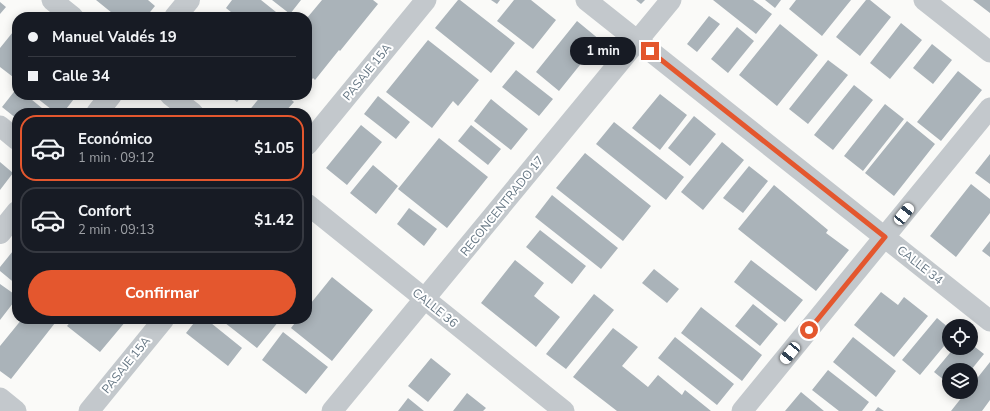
<!DOCTYPE html>
<html lang="es">
<head>
<meta charset="utf-8">
<style>
  body { margin:0; font-family:"Nunito Sans",sans-serif; background:#242831; color:#f1f3f6; height:100vh; display:flex; flex-direction:column; font-size:15px; white-space:nowrap }
  * { box-sizing:border-box; margin:0 }
  p { font-size:13px; color:#9ea1a6 }
  .icon { flex:none; width:22px; height:22px; fill:none; stroke:currentColor; stroke-width:2; stroke-linecap:round; stroke-linejoin:round }
  .map { position:relative; flex:1; overflow:hidden }
  .side { position:absolute; left:12px; top:108px; width:300px; height:216px; display:flex; flex-direction:column; background:#171b24; border-radius:16px; box-shadow:0 2px 10px #0003 }
  .side>* { flex:none }
  .top-card { position:absolute; left:12px; top:12px; width:300px; height:88px; border-radius:16px; box-shadow:0 2px 10px #0003; display:grid; align-content:center; height:88px; padding:0 16px; background:#171b24 }
  .controls { position:absolute; left:942px; top:319px; display:grid; gap:8px }
  .controls a { display:grid; place-items:center; width:36px; height:36px; border-radius:50%; background:#171b24; box-shadow:0 2px 10px #0003; font-size:20px }
  .end { position:absolute; width:18px; height:18px; margin:-9px; border:5px solid #e4572e; background:#fff; box-shadow:0 0 0 2px #fff }
  .from { border-radius:50% }
  .bubble { position:absolute; height:28px; border-radius:14px; background:#171b24; box-shadow:0 2px 10px #0003; font-size:13px; font-weight:700; line-height:28px; text-align:center }
  .car { position:absolute; width:12px; height:24px; margin:-12px -6px; border-radius:5px; box-shadow:0 0 3px 1px #0007; background:linear-gradient(#fff 24%,#345 0 40%,#fff 0 76%,#345 0 86%,#fff 0) }
  .top-card b { display:flex; align-items:center; gap:14px; height:38px; font-size:15px }
  .top-card b+b { border-top:1px solid #363941 }
  .top-card i { width:10px; height:10px; background:#f1f3f6 }
  ul { padding:7px 0 0; list-style:none }
  li { display:flex; align-items:center; gap:12px; height:66px; margin:0 8px 6px; padding:0 8px; border:2px solid #363941; border-radius:16px }
  li div { flex:1 }
  li b { display:block; font-size:15px }
  li em { font-style:normal; font-weight:700 }
  li.selected { border-color:#e4572e }
  li>.icon { width:36px; height:36px; stroke-width:1.5 }
  .button { display:flex; gap:8px; margin-top:auto; padding:8px 16px }
  .button a { flex:1; height:46px; border-radius:24px; background:#e4572e; color:#fff; font-size:16px; font-weight:700; line-height:46px; text-align:center }
  .map>svg:first-child { display:block }
</style>
</head>
<body>
<div class="map">
<svg width="990" height="411" viewBox="0 0 990 411">
  <rect width="100%" height="100%" fill="#fafaf8"/>
  <!-- building -->
  <path fill="#aab3b9" d="M96 0H148L155 6 146 17H117Z
    M232 0H261L281 16 280 17H237L226 8Z
    M272 0H301L290 14Z
    M322 0H373L378 4 340 51 339 50 315 80 313 78 307 86V18Z
    M458 0H460L515 43 491 73 435 28Z
    M491 0H500L497 4Z
    M514 0H531L556 20 533 49 497 21Z
    M636 0H645L641 4Z
    M713 0H753L772 14 756 34Z
    M765 0H781L775 8Z
    M796 0H851L822 36 789 9Z
    M866 0H870L891 17 860 56 836 37Z
    M973 0H990V13Z
    M0 2 6 7 0 14Z
    M709 16 720 24 697 52 687 44Z
    M577 21 600 40 559 91 536 72Z
    M901 23 922 40 890 79 870 63Z
    M780 24 818 55 777 106 739 75Z
    M17 27V80L0 67V48Z
    M737 27 754 41 728 73 711 59Z
    M428 40 479 80 458 106 453 101 432 128 386 92Z
    M932 44 952 60 933 84 913 68Z
    M828 60 848 75 808 124 789 109Z
    M516 70 553 99 539 116 502 87Z
    M958 71 982 90 941 141 917 122Z
    M854 85 873 100 833 150 814 135Z
    M17 88V95H26L48 113H17V119L2 107Z
    M660 94 687 115 660 150 632 128Z
    M33 95H77L63 113H56Z
    M228 95H243L237 102Z
    M262 95H286L294 102 284 113H247Z
    M378 96 410 122 396 139 364 114Z
    M491 99 528 129 511 150 474 121Z
    M885 104 904 119 863 171 844 156Z
    M694 116 716 134 690 166 668 148Z
    M907 121 935 144 894 196 865 173Z
    M614 122 684 177 666 200 596 144Z
    M361 125 382 142 347 185 326 168Z
    M471 125 501 149 488 165 458 141Z
    M439 138 488 177 447 228 398 189Z
    M722 142 744 160 703 210 681 192Z
    M585 153 651 206 623 241 556 188Z
    M990 154V184L975 173Z
    M0 162 13 173 0 190Z
    M373 165 398 186 376 214 350 193Z
    M749 166 768 181 743 213 723 198Z
    M971 184 990 199V213L956 257 930 236Z
    M774 185 828 230 826 233 849 250 816 291 738 229Z
    M552 195 618 248 601 269 535 217Z
    M409 208 437 229 424 246 397 224Z
    M540 230 586 266 572 284 526 247Z
    M990 241V257L982 251Z
    M17 246V285L0 271V267Z
    M515 260 544 283 534 296 560 317 536 347 481 303Z
    M751 260 803 300 785 322 734 282Z
    M654 269 679 289 667 303 642 283Z
    M332 277 373 310 332 361 291 328 298 319H307V308Z
    M0 284 17 296V298L0 320Z
    M881 292 898 305 904 297 928 316 894 357 854 325Z
    M594 294 614 310 566 369 546 354Z
    M753 304 778 324 760 346 735 326Z
    M701 307 762 355 742 381 681 333Z
    M937 318 949 328V340L920 375 902 360Z
    M22 319H50L55 323 11 379 0 371V346Z
    M73 319H124L126 321 100 352 67 326Z
    M197 319H206L242 348 228 366 186 333Z
    M220 319H276L279 321 257 348Z
    M613 328 638 347 622 366 648 387 658 375 682 395 685 390 711 411H617L573 377Z
    M283 332 328 367 306 394 262 360Z
    M675 337 734 384 717 405 658 358Z
    M853 337 896 371 876 397 833 362Z
    M971 344 984 354 971 370H949V384L934 372 954 348H971Z
    M431 358 451 374 428 402 408 386Z
    M990 362V400L982 411H951L966 392H971V386Z
    M828 370 869 402 862 411H839L812 390Z
    M801 392 824 411H785Z
    M467 393 486 408 483 411H453Z
    M408 398 424 411H398Z
    M878 407 884 411H875Z"/>
  <g fill="none" stroke-linecap="round" stroke-linejoin="round">
    <!-- minor -->
    <path stroke="#c3c8cc" stroke-width="21" d="M52 0 73 17
      M586 0 990 321
      M924 0 990 52
      M170 95 193 113
      M0 126 17 140
      M307 145 426 0
      M307 204 564 411
      M0 398 16 411
      M89 411 164 319
      M332 411 671 0
      M742 411 990 108"/>
    <!-- tertiary -->
    <path stroke="#c3c8cc" stroke-width="22" d="M175 17 189 0
      M97 113 111 95
      M0 233 17 212"/>
  </g>
  <g fill="none" stroke-linecap="round" stroke-linejoin="round">
    <!-- route -->
    <path stroke="#e4572e" stroke-width="5" d="M650 51 885 237 809 330"/>
  </g>
  <g text-anchor="middle" dominant-baseline="central" stroke-width="4" stroke-linejoin="round" paint-order="stroke">
    <!-- street labels -->
    <g font-size="12" fill="#657683" stroke="#fff">
      <text transform="translate(367 72) rotate(-51)">PASAJE 15A</text>
      <text transform="translate(502 206) rotate(-51)">RECONCENTRADO 17</text>
      <text transform="translate(920 265) rotate(38)">CALLE 34</text>
      <text transform="translate(435 308) rotate(39)">CALLE 36</text>
      <text transform="translate(126 365) rotate(-51)">PASAJE 15A</text>
    </g>
  </g>
</svg>
<div class="controls">
<a><svg class="icon" aria-label="locate" viewBox="0 0 24 24"><circle cx="12" cy="12" r="6"/><path d="M12 2v4M12 18v4M2 12h4M18 12h4"/></svg></a>
<a><svg class="icon" aria-label="layers" viewBox="0 0 24 24"><path d="M12 4l9 5-9 5-9-5zM3 14l9 5 9-5"/></svg></a>
</div>
<i class="end from" style="left:809px;top:330px"></i>
<i class="end" style="left:650px;top:51px"></i>
<div class="bubble" style="left:570px;top:37px;width:66px">1 min</div>
<i class="car" style="left:904px;top:214px;rotate:39deg"></i>
<i class="car" style="left:790px;top:353px;rotate:219deg"></i>
<div class="top-card">
<b><i class="from"></i>Manuel Valdés 19</b>
<b><i></i>Calle 34</b>
</div>
<section class="side">
<ul>
<li class="selected"><svg class="icon" aria-label="car" viewBox="0 0 24 24"><path d="M5 17H2v-5l4-1 3-4h7l3 4 3 1v5h-3M9 17h6M6 11h13"/><circle cx="7" cy="17" r="2"/><circle cx="17" cy="17" r="2"/></svg><div><b>Económico</b><p>1 min · 09:12</p></div><em>$1.05</em></li>
<li><svg class="icon" aria-label="car" viewBox="0 0 24 24"><path d="M5 17H2v-5l4-1 3-4h7l3 4 3 1v5h-3M9 17h6M6 11h13"/><circle cx="7" cy="17" r="2"/><circle cx="17" cy="17" r="2"/></svg><div><b>Confort</b><p>2 min · 09:13</p></div><em>$1.42</em></li>
</ul>
<div class="button"><a>Confirmar</a></div>
</section>
</div>
</body>
</html>
